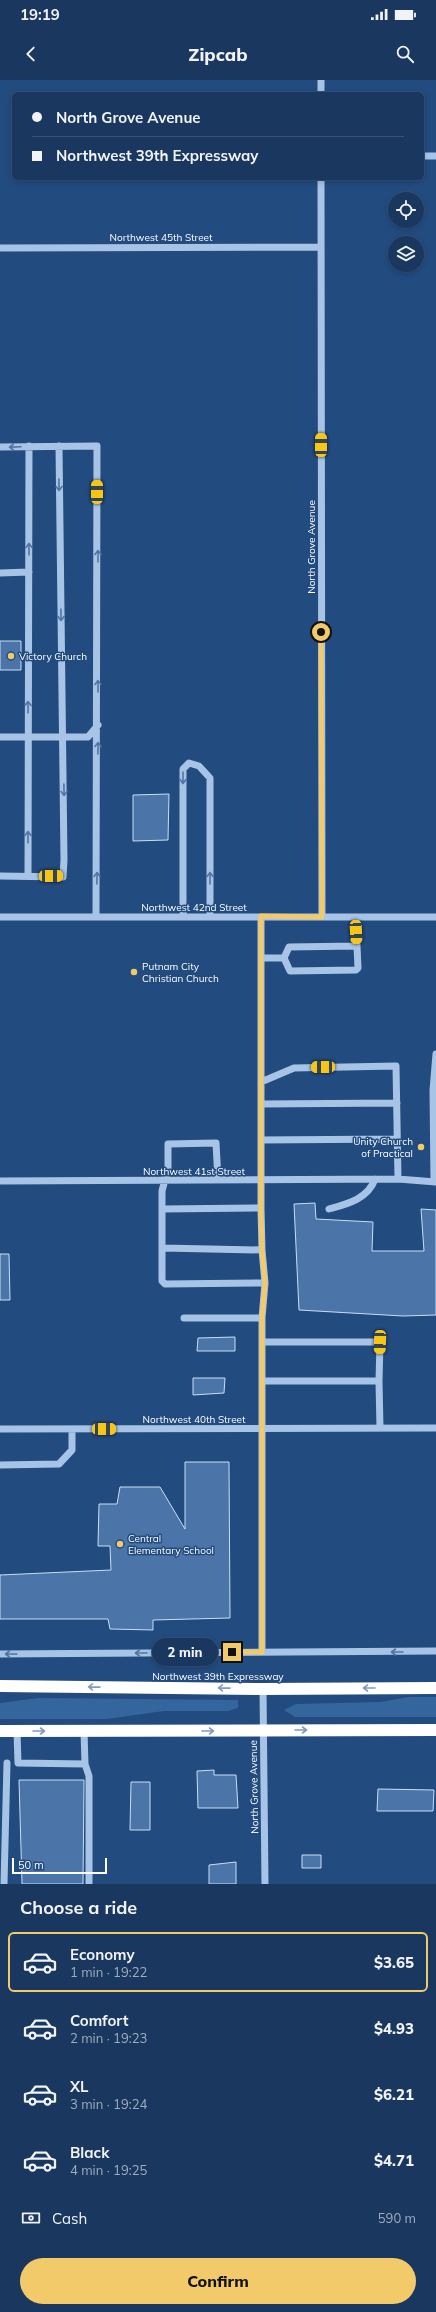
<!DOCTYPE html>
<html lang="en">
<head>
<meta charset="utf-8">
<style>
  body { margin:0; font-family:Mulish,sans-serif; background:#233f65; color:#f1f3f6; height:100vh; display:flex; flex-direction:column; font-size:15px; white-space:nowrap }
  * { box-sizing:border-box; margin:0 }
  p { font-size:13px; color:#9facbd }
  .icon { flex:none; width:22px; height:22px; fill:none; stroke:currentColor; stroke-width:2; stroke-linecap:round; stroke-linejoin:round }
  .map { position:relative; height:1804px; overflow:hidden }
  .drawer { display:flex; flex-direction:column; background:#1a385f; flex:1 }
  .drawer>* { flex:none }
  .guide { position:absolute; left:12px; top:12px; width:412px; height:88px; border-radius:6px; box-shadow:0 2px 6px #0003,0 0 0 1px #385274; display:grid; align-content:center; height:88px; padding:0 20px; background:#1a385f }
  .controls { position:absolute; left:388px; top:112px; display:grid; gap:8px }
  .controls a { display:grid; place-items:center; width:36px; height:36px; border-radius:50%; background:#1a385f; box-shadow:0 2px 6px #0003,0 0 0 1px #385274; font-size:20px }
  .scale { position:absolute; left:12px; bottom:10px; width:95px; box-sizing:border-box; padding-left:4px; border:2px solid #fff; border-top:0; font-size:11px; line-height:14px; white-space:nowrap; color:#fff; -webkit-text-stroke:3px #224b7f; paint-order:stroke }
  .end { position:absolute; width:18px; height:18px; margin:-9px; border:5px solid #f3ca69; background:#111; box-shadow:0 0 0 2px #111 }
  .from { border-radius:50% }
  .bubble { position:absolute; height:28px; border-radius:14px; background:#1a385f; box-shadow:0 2px 6px #0003,0 0 0 1px #385274; font-size:13px; font-weight:800; line-height:28px; text-align:center }
  .car { position:absolute; width:12px; height:24px; margin:-12px -6px; border-radius:5px; box-shadow:0 0 3px 1px #0007; background:linear-gradient(#f5c518 24%,#345 0 40%,#f5c518 0 76%,#345 0 86%,#f5c518 0) }
  .guide b { display:flex; align-items:center; gap:14px; height:38px; font-size:15px }
  .guide b+b { border-top:1px solid #385274 }
  .guide i { width:10px; height:10px; background:#f1f3f6 }
  ul { padding:0; list-style:none }
  li { display:flex; align-items:center; gap:12px; height:60px; margin:0 8px 6px; padding:0 12px; border:2px solid transparent; border-radius:6px }
  li div { flex:1 }
  li b { display:block; font-size:15px }
  li em { font-style:normal; font-weight:800 }
  li.on { border-color:#f3ca69 }
  li>.icon { width:36px; height:36px; stroke-width:1.5 }
  h2 { padding:0 20px; font-size:18px; line-height:48px }
  .pay { display:flex; align-items:center; gap:10px; height:44px; padding:0 20px; font-size:15px }
  .pay p { margin-inline-start:auto }
  .button { display:flex; gap:8px; margin-top:auto; padding:8px 20px }
  .button a { flex:1; height:46px; border-radius:24px; background:#f3ca69; color:#111; font-size:16px; font-weight:800; line-height:46px; text-align:center }
  .status { display:flex; justify-content:space-between; align-items:center; height:28px; padding:0 20px; background:#1a385f; direction:ltr }
  .status svg { height:11px; fill:currentColor }
  header { display:flex; justify-content:space-between; align-items:center; height:52px; padding:0 20px; background:#1a385f; font-size:18px; font-weight:800 }
  .map>svg:first-child { display:block }
</style>
</head>
<body>
<div class="status"><b>19:19</b><svg viewBox="0 0 49 12"><path d="M0 12V9h3v3zM5 12V6h3v6zM10 12V3h3v9zM15 12V0h3v12zM26 1h20v11H26zM47 4h2v5h-2z"/></svg></div>
<header><svg class="icon" aria-label="back" viewBox="0 0 24 24"><path d="M15 5l-7 7 7 7"/></svg>Zipcab<svg class="icon" aria-label="search" viewBox="0 0 24 24"><circle cx="10" cy="10" r="6"/><path d="M15 15l6 6"/></svg></header>
<div class="map">
<svg width="436" height="1804" viewBox="0 0 436 1804">
  <rect width="100%" height="100%" fill="#224b7f"/>
  <!-- green -->
  <path fill="#35659d" d="M408 1617H436V1637H295L284 1630 296 1624 381 1622Z
    M39 1618 238 1620V1628L228 1631H164L107 1639H0V1623Z"/>
  <!-- building -->
  <path fill="#4b75a8" stroke="#cadef5" d="M0 561H21V590H0Z
    M169 714 168 760 133 761V715Z
    M315 1123 316 1139 373 1142 372 1171H424L421 1129 436 1130V1235L403 1236 299 1230 294 1124Z
    M0 1174H9L10 1220H0Z
    M235 1257V1271H197L198 1258Z
    M193 1298H225L224 1313 193 1315Z
    M185 1382H229L230 1538 153 1540V1550L110 1549 108 1539H0V1495L111 1490 110 1466H98L99 1424H117L120 1407H160L185 1449Z
    M214 1690V1695H236L238 1728H198L197 1691Z
    M19 1700H84L83 1804H22Z
    M131 1702H150V1750H130Z
    M378 1709 434 1710 433 1731H377Z
    M302 1775H321V1788H302Z
    M236 1782V1804H209V1785Z"/>
  <g fill="none" stroke-linecap="round" stroke-linejoin="round">
    <!-- minor -->
    <path stroke="#a7c4e7" stroke-width="7" d="M321 0V14
      M422 76H436
      M321 98 322 837
      M0 168 321 167
      M0 367 97 366 96 837
      M0 493 29 492
      M0 657H88L98 645
      M0 796 63 797 64 780 59 366
      M28 796 29 366
      M0 837H436
      M183 837V689L189 683 199 686 210 698V837
      M261 837V1128L262 1170 265 1203 262 1238V1572
      M356 837 357 866
      M357 866 358 888 356 890 290 891 284 878 289 867Z
      M261 878H284
      M261 1002 294 988 396 986 398 1099
      M261 1024 397 1023
      M261 1060 397 1059
      M218 1100 216 1063 168 1064V1088L162 1111V1201L165 1204 265 1203
      M0 1101 398 1099 436 1102
      M434 1102 433 1010 436 974
      M162 1129 261 1128
      M329 1129C347 1124 368 1119 375 1099
      M162 1168 262 1170
      M184 1238H262
      M262 1262H380L379 1301H262
      M379 1301 380 1348
      M0 1349 436 1348
      M0 1385 59 1384 72 1370V1349
      M0 1574 436 1571
      M263 1609 265 1804
      M17 1651 18 1683 85 1684 84 1651
      M85 1684 89 1696V1804
      M4 1804 7 1683"/>
    <!-- highway -->
    <path stroke="#fff" stroke-width="12" d="M0 1606 263 1609 436 1608
      M0 1651 436 1650"/>
  </g>
  <!-- one-way arrows -->
  <defs><path id="oneway-shaft" d="M-6 0H5M1.5-3L5.5 0L1.5 3" fill="none" stroke-width="1.6" stroke-linecap="round" stroke-linejoin="round"/></defs>
  <g stroke="#5175a3">
    <use href="#oneway-shaft" transform="translate(15 367) rotate(178)"/>
    <use href="#oneway-shaft" transform="translate(59 405) rotate(89)"/>
    <use href="#oneway-shaft" transform="translate(29 469) rotate(-90)"/>
    <use href="#oneway-shaft" transform="translate(98 476) rotate(-90)"/>
    <use href="#oneway-shaft" transform="translate(61 535) rotate(89)"/>
    <use href="#oneway-shaft" transform="translate(98 606) rotate(-90)"/>
    <use href="#oneway-shaft" transform="translate(28 627) rotate(-90)"/>
    <use href="#oneway-shaft" transform="translate(98 668) rotate(-89)"/>
    <use href="#oneway-shaft" transform="translate(183 698) rotate(90)"/>
    <use href="#oneway-shaft" transform="translate(64 710) rotate(89)"/>
    <use href="#oneway-shaft" transform="translate(28 757) rotate(-90)"/>
    <use href="#oneway-shaft" transform="translate(97 798) rotate(-89)"/>
    <use href="#oneway-shaft" transform="translate(210 798) rotate(-90)"/>
    <use href="#oneway-shaft" transform="translate(397 1572) rotate(180)"/>
    <use href="#oneway-shaft" transform="translate(141 1573) rotate(180)"/>
    <use href="#oneway-shaft" transform="translate(11 1574) rotate(180)"/>
  </g>
  <g stroke="#859cb9">
    <use href="#oneway-shaft" transform="translate(94 1607) rotate(-179)"/>
    <use href="#oneway-shaft" transform="translate(224 1608) rotate(-179)"/>
    <use href="#oneway-shaft" transform="translate(369 1608) rotate(180)"/>
    <use href="#oneway-shaft" transform="translate(301 1650)"/>
    <use href="#oneway-shaft" transform="translate(39 1651)"/>
    <use href="#oneway-shaft" transform="translate(208 1651)"/>
  </g>
  <g fill="none" stroke-linecap="round" stroke-linejoin="round">
    <!-- route -->
    <path stroke="#f3ca69" stroke-width="5" d="M232 1572H262V1238L265 1203 262 1170 261 1128V836L322 837 321 552"/>
  </g>
  <!-- markers -->
  <g fill="#f3ca69" stroke="#224b7f" stroke-width="1.5">
    <circle cx="11" cy="576" r="4"/>
    <circle cx="134" cy="892" r="4"/>
    <circle cx="421" cy="1067" r="4"/>
    <circle cx="120" cy="1464" r="4"/>
  </g>
  <g text-anchor="middle" dominant-baseline="central" stroke-width="3" stroke-linejoin="round" paint-order="stroke">
    <!-- street labels -->
    <g font-size="10" fill="#fff" stroke="#224b7f">
      <text x="161" y="157">Northwest 45th Street</text>
      <text transform="translate(311 467) rotate(-90)">North Grove Avenue</text>
      <text x="194" y="827">Northwest 42nd Street</text>
      <text x="194" y="1091">Northwest 41st Street</text>
      <text x="194" y="1339">Northwest 40th Street</text>
      <text x="218" y="1596">Northwest 39th Expressway</text>
      <text transform="translate(254 1707) rotate(-91)">North Grove Avenue</text>
    </g>
    <!-- poi labels -->
    <g font-size="10" fill="#fff" stroke="#224b7f" text-anchor="start">
      <text x="19" y="576">Victory Church</text>
      <text x="142" y="886">Putnam City<tspan x="142" dy="12">Christian Church</tspan></text>
      <text x="413" y="1061" text-anchor="end">Unity Church<tspan x="413" dy="12">of Practical</tspan></text>
      <text x="128" y="1458">Central<tspan x="128" dy="12">Elementary School</tspan></text>
    </g>
  </g>
</svg>
<div class="controls">
<a><svg class="icon" aria-label="locate" viewBox="0 0 24 24"><circle cx="12" cy="12" r="6"/><path d="M12 2v4M12 18v4M2 12h4M18 12h4"/></svg></a>
<a><svg class="icon" aria-label="layers" viewBox="0 0 24 24"><path d="M12 4l9 5-9 5-9-5zM3 14l9 5 9-5"/></svg></a>
</div>
<div class="scale">50 m</div>
<i class="end from" style="left:321px;top:552px"></i>
<i class="end" style="left:232px;top:1572px"></i>
<div class="bubble" style="left:152px;top:1558px;width:66px">2 min</div>
<i class="car" style="left:321px;top:365px;rotate:0deg"></i>
<i class="car" style="left:97px;top:412px;rotate:0deg"></i>
<i class="car" style="left:51px;top:796px;rotate:90deg"></i>
<i class="car" style="left:356px;top:852px;rotate:177deg"></i>
<i class="car" style="left:323px;top:987px;rotate:269deg"></i>
<i class="car" style="left:380px;top:1262px;rotate:182deg"></i>
<i class="car" style="left:104px;top:1349px;rotate:90deg"></i>
<div class="guide">
<b><i class="from"></i>North Grove Avenue</b>
<b><i></i>Northwest 39th Expressway</b>
</div>
</div>
<section class="drawer">
<h2>Choose a ride</h2>
<ul>
<li class="on"><svg class="icon" aria-label="car" viewBox="0 0 24 24"><path d="M5 17H2v-5l4-1 3-4h7l3 4 3 1v5h-3M9 17h6M6 11h13"/><circle cx="7" cy="17" r="2"/><circle cx="17" cy="17" r="2"/></svg><div><b>Economy</b><p>1 min · 19:22</p></div><em>$3.65</em></li>
<li><svg class="icon" aria-label="car" viewBox="0 0 24 24"><path d="M5 17H2v-5l4-1 3-4h7l3 4 3 1v5h-3M9 17h6M6 11h13"/><circle cx="7" cy="17" r="2"/><circle cx="17" cy="17" r="2"/></svg><div><b>Comfort</b><p>2 min · 19:23</p></div><em>$4.93</em></li>
<li><svg class="icon" aria-label="car" viewBox="0 0 24 24"><path d="M5 17H2v-5l4-1 3-4h7l3 4 3 1v5h-3M9 17h6M6 11h13"/><circle cx="7" cy="17" r="2"/><circle cx="17" cy="17" r="2"/></svg><div><b>XL</b><p>3 min · 19:24</p></div><em>$6.21</em></li>
<li><svg class="icon" aria-label="car" viewBox="0 0 24 24"><path d="M5 17H2v-5l4-1 3-4h7l3 4 3 1v5h-3M9 17h6M6 11h13"/><circle cx="7" cy="17" r="2"/><circle cx="17" cy="17" r="2"/></svg><div><b>Black</b><p>4 min · 19:25</p></div><em>$4.71</em></li>
</ul>
<div class="pay"><svg class="icon" aria-label="cash" viewBox="0 0 24 24"><path d="M3 7h18v10H3z"/><circle cx="12" cy="12" r="2"/></svg>Cash<p>590 m</p></div>
<div class="button"><a>Confirm</a></div>
</section>
</body>
</html>
